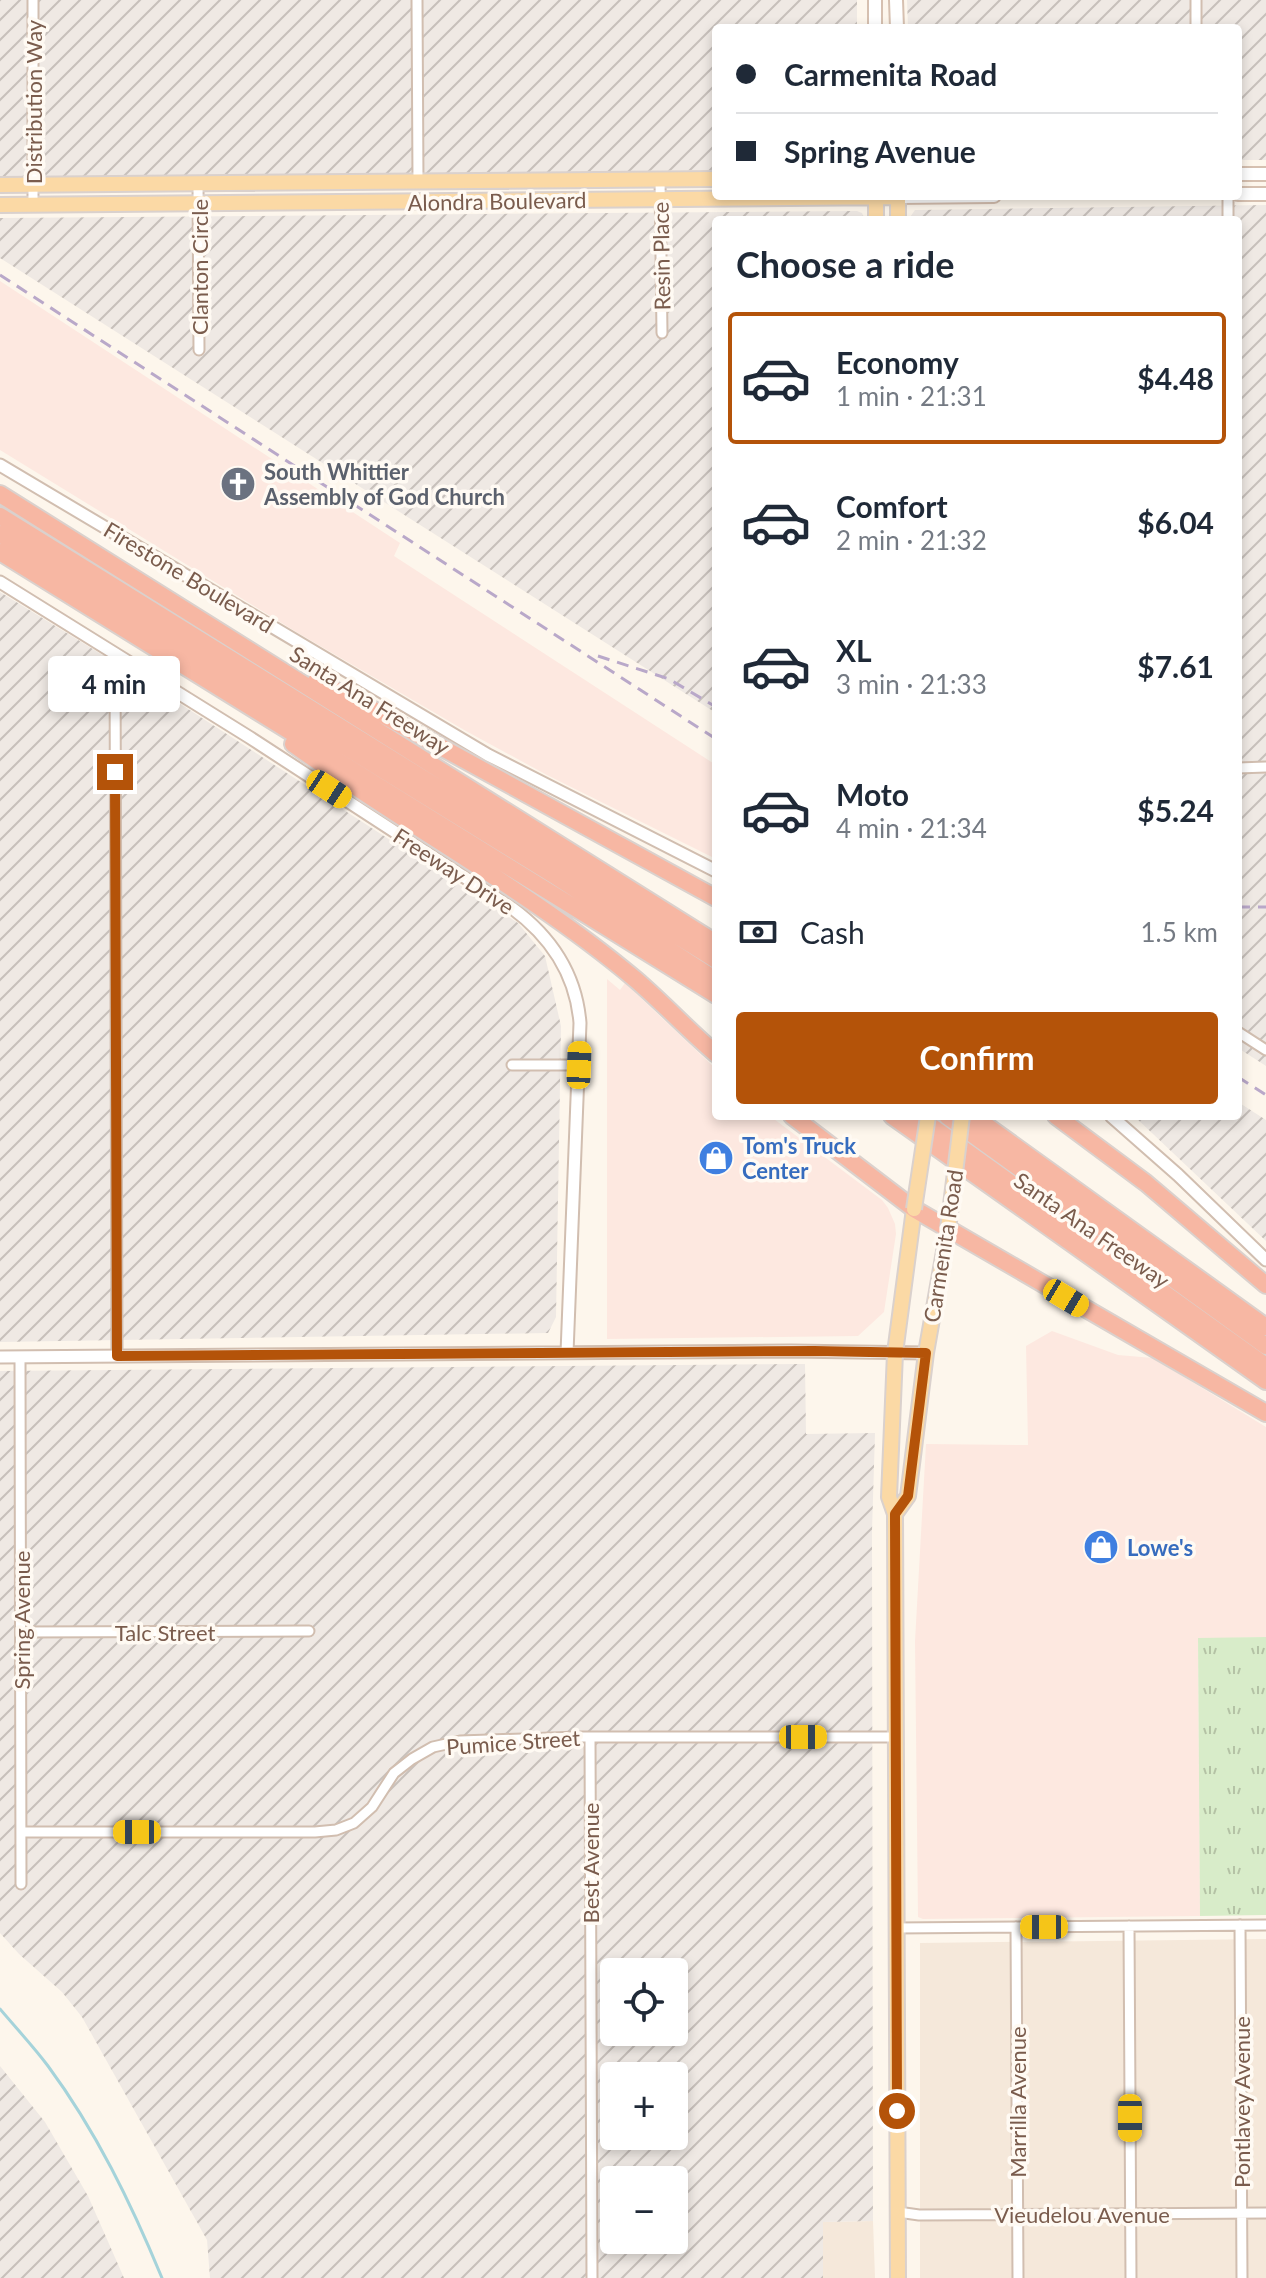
<!DOCTYPE html>
<html lang="en">
<head>
<meta charset="utf-8">
<style>
  body { margin:0; font-family:Lato,sans-serif; background:#f2f2f3; color:#1f2937; height:100vh; display:flex; flex-direction:column; font-size:30px; white-space:nowrap }
  * { box-sizing:border-box; margin:0 }
  p { font-size:26px; color:#747a83 }
  .icon { flex:none; width:44px; height:44px; fill:none; stroke:currentColor; stroke-width:2; stroke-linecap:round; stroke-linejoin:round }
  .map { position:relative; flex:1; overflow:hidden }
  .panel { position:absolute; left:712px; top:216px; width:530px; height:904px; display:flex; flex-direction:column; background:#fff; border-radius:8px; box-shadow:0 4px 12px #0003 }
  .panel>* { flex:none }
  .guide { position:absolute; left:712px; top:24px; width:530px; height:176px; border-radius:8px; box-shadow:0 4px 12px #0003; display:grid; align-content:center; height:176px; padding:0 24px; background:#fff }
  .fabs { position:absolute; left:600px; top:1958px; display:grid; gap:16px }
  .fabs a { display:grid; place-items:center; width:88px; height:88px; border-radius:8px; background:#fff; box-shadow:0 4px 12px #0003; font-size:40px }
  .end { position:absolute; width:36px; height:36px; margin:-18px; border:10px solid #b45309; background:#fff; box-shadow:0 0 0 4px #fff }
  .from { border-radius:50% }
  .bubble { position:absolute; height:56px; border-radius:8px; background:#fff; box-shadow:0 4px 12px #0003; font-size:26px; font-weight:700; line-height:56px; text-align:center }
  .car { position:absolute; width:24px; height:48px; margin:-24px -12px; border-radius:10px; box-shadow:0 0 6px 2px #0007; background:linear-gradient(#f5c518 24%,#345 0 40%,#f5c518 0 76%,#345 0 86%,#f5c518 0) }
  .guide b { display:flex; align-items:center; gap:28px; height:76px; font-size:30px }
  .guide b+b { border-top:2px solid #e0e1e3 }
  .guide i { width:20px; height:20px; background:#1f2937 }
  ul { padding:0; list-style:none }
  li { display:flex; align-items:center; gap:24px; height:132px; margin:0 16px 12px; padding:0 8px; border:4px solid transparent; border-radius:8px }
  li div { flex:1 }
  li b { display:block; font-size:30px }
  li em { font-style:normal; font-weight:700 }
  li.selected { border-color:#b45309 }
  li>.icon { width:72px; height:72px; stroke-width:1.5 }
  h2 { padding:0 24px; font-size:36px; line-height:96px }
  .pay { display:flex; align-items:center; gap:20px; height:88px; padding:0 24px; font-size:30px }
  .pay p { margin-inline-start:auto }
  .cta { display:flex; gap:16px; margin-top:auto; padding:16px 24px }
  .cta a { flex:1; height:92px; border-radius:8px; background:#b45309; color:#fff; font-size:32px; font-weight:700; line-height:92px; text-align:center }
  .map>svg:first-child { display:block }
</style>
</head>
<body>
<div class="map">
<svg width="1266" height="2278" viewBox="0 0 1266 2278">
  <defs>
    <pattern id="industrial-furrows" width="10" height="10" patternUnits="userSpaceOnUse" patternTransform="scale(2)"><rect width="10" height="10" fill="#efe9e4"/><path d="M-1 1l2-2M0 10L10 0M9 11l2-2" fill="none" stroke="#c7c0bb"/></pattern>
    <pattern id="park-tufts" width="24" height="20" patternUnits="userSpaceOnUse" patternTransform="scale(2)"><rect width="24" height="20" fill="#d8ecc9"/><path d="M3 7l-1-3M5 7V3M7 7l1-3M15 17l-1-3M17 17v-4M19 17l1-3" fill="none" stroke="#b4c2a5"/></pattern>
  </defs>
  <rect width="100%" height="100%" fill="#fdf6ec"/>
  <!-- residential -->
  <path fill="#f5e8da" d="M1266 1939V2278H920V1943Z
    M873 2221 875 2278H823V2222Z"/>
  <!-- commercial -->
  <path fill="#fde8e0" d="M0 281 400 543 394 556 716 765V859L547 775 466 731 298 633 0 450Z
    M607 979 620 990 625 983 716 1069V1116H770L882 1200 888 1208 895 1224 896 1234 884 1312 858 1336 607 1339Z
    M1052 1331 1118 1355 1153 1358 1266 1427V1637L1198 1639 1200 1916 923 1919 918 1917 915 1641 926 1444 1028 1445 1026 1346Z"/>
  <!-- industrial -->
  <path fill="url(#industrial-furrows)" fill-rule="evenodd" d="M0 0H857V28H716V170L0 179Z
    M907 0H1266V160H1238V28H908Z
    M1266 205V1066L1238 1048V220H908L915 210Z
    M857 211 862 213 865 220H716V713L0 258V218Z
    M0 592 148 683 518 923 545 956 561 1026 556 1317 548 1333 0 1342Z
    M1238 1102 1266 1120V1241L1134 1116H1238Z
    M805 1364 806 1434 875 1433 872 1531 873 2221 823 2222V2278H210L207 2240 82 2017 62 1992 19 1954 0 1933V1371ZM614 1972H674V2032H614ZM614 2076H674V2136H614ZM614 2180H674V2240H614Z
    M0 2066 45 2122 88 2196 124 2278H0Z"/>
  <!-- park -->
  <path fill="url(#park-tufts)" d="M1266 1637V1915L1200 1916 1198 1638Z"/>
  <g fill="none" stroke-linecap="round" stroke-linejoin="round">
    <!-- stream -->
    <path stroke="#a5d3da" stroke-width="3" d="M0 2009C16 2028 33 2046 48 2066 96 2131 131 2203 162 2278"/>
    <defs>
      <path id="minor" d="M33 0V205
        M417 0 418 182
        M1196 0V28
        M660 179 662 333
        M198 184 199 350
        M1228 196V220
        M115 653 117 1356
        M1238 768 1266 767
        M1238 1032 1266 1050
        M512 1065H579
        M20 1357 21 1884
        M21 1632 309 1631
        M590 1737 592 2278
        M21 1832H315L336 1830 354 1823 372 1807 394 1773 412 1759 433 1747 460 1741 579 1737H895
        M1240 1925 1242 2278
        M1129 1926 1131 2278
        M1016 1927 1018 2278
        M896 1928 1266 1925
        M898 2212 919 2215 1266 2213"/>
      <path id="tertiary" d="M0 465 488 755 716 871
        M0 582 249 737 512 908C550 936 576 974 580 1023L567 1353
        M1111 1116 1178 1175 1266 1260
        M0 1357 791 1351 926 1353"/>
      <path id="secondary" d="M875 0V28
        M896 0 897 28
        M1238 174H1266
        M1238 194H1266
        M898 197 994 196"/>
      <path id="primary" d="M0 185 716 179
        M876 196V220
        M898 196V220
        M0 205 898 197
        M895 1514 908 1496 926 1353 948 1229
        M898 2278 895 1514 889 1497 895 1353 914 1209"/>
      <path id="motorway" d="M0 494 716 943
        M0 516 716 960
        M0 534 555 876 716 980
        M0 552 716 995
        M316 681 368 707 716 898
        M293 744C405 825 529 890 635 979 663 1003 688 1030 716 1054
        M792 1116 914 1209 1266 1413
        M892 1116 1266 1381
        M917 1116 1266 1366
        M947 1116 1266 1346
        M973 1116 1266 1327
        M1056 1116 1146 1183 1266 1285"/>
    </defs>
    <!-- minor casing -->
    <use href="#minor" stroke="#d1beb0" stroke-width="13"/>
    <!-- tertiary casing -->
    <use href="#tertiary" stroke="#d1beb0" stroke-width="15"/>
    <!-- secondary casing -->
    <use href="#secondary" stroke="#d6c0b0" stroke-width="16"/>
    <!-- primary casing -->
    <use href="#primary" stroke="#dad1cd" stroke-width="18"/>
    <!-- motorway casing -->
    <use href="#motorway" stroke="#dad1cd" stroke-width="20"/>
    <!-- minor -->
    <use href="#minor" stroke="#fff" stroke-width="9"/>
    <!-- tertiary -->
    <use href="#tertiary" stroke="#fff" stroke-width="11"/>
    <!-- secondary -->
    <use href="#secondary" stroke="#fff" stroke-width="12"/>
    <!-- primary -->
    <use href="#primary" stroke="#fbd9a5" stroke-width="14"/>
    <!-- motorway -->
    <use href="#motorway" stroke="#f7b7a3" stroke-width="16"/>
    <!-- rail -->
    <path stroke="#b9a8c9" stroke-width="3" stroke-dasharray="12 8" stroke-linecap="butt" d="M0 275 716 739
      M598 656 669 679 716 707
      M1238 907H1266
      M1238 1077 1266 1095"/>
    <defs>
      <path id="primary-bridge" d="M914 1209 928 1116
        M948 1229 962 1116"/>
    </defs>
    <!-- primary-bridge casing -->
    <use href="#primary-bridge" stroke="#dad1cd" stroke-width="18" stroke-linecap="butt"/>
    <!-- primary-bridge -->
    <use href="#primary-bridge" stroke="#fbd9a5" stroke-width="14"/>
  </g>
  <g fill="none" stroke-linecap="round" stroke-linejoin="round">
    <!-- route -->
    <path stroke="#b45309" stroke-width="10" d="M115 772 117 1356 814 1351 926 1353 908 1496 895 1514 897 2111"/>
  </g>
  <!-- icons -->
  <defs>
    <symbol id="church-disc" viewBox="-11 -11 22 22"><circle r="9.5" fill="#6b7280" stroke="#fffaf3"/><path d="M-1.2-6h2.4v3.5h3.3v2.4h-3.3V6h-2.4V-.1h-3.3v-2.4h3.3Z" fill="#fff"/></symbol>
    <symbol id="shop-disc" viewBox="-11 -11 22 22"><circle r="9.5" fill="#3f7fe0" stroke="#fffaf3"/><path d="M-5-2.5h2.3a2.7 3.5 0 0 1 5.4 0H5L5.5 6h-11ZM-1.5-2.5h3a1.5 2.3 0 0 0-3 0Z" fill="#fff"/></symbol>
  </defs>
  <g fill-rule="evenodd">
    <use href="#church-disc" x="218" y="464" width="40" height="40"/>
    <use href="#shop-disc" x="696" y="1138" width="40" height="40"/>
    <use href="#shop-disc" x="1081" y="1527" width="40" height="40"/>
  </g>
  <g text-anchor="middle" dominant-baseline="central" stroke-width="7" stroke-linejoin="round" paint-order="stroke">
    <!-- street labels -->
    <g font-size="22" fill="#7a5c4d" stroke="#fffaf3">
      <text transform="translate(33 102) rotate(-90)">Distribution Way</text>
      <text transform="translate(497 201) rotate(-1)">Alondra Boulevard</text>
      <text transform="translate(661 256) rotate(-91)">Resin Place</text>
      <text transform="translate(199 267) rotate(-90)">Clanton Circle</text>
      <text transform="translate(189 577) rotate(31)">Firestone Boulevard</text>
      <text transform="translate(370 700) rotate(32)">Santa Ana Freeway</text>
      <text transform="translate(454 871) rotate(33)">Freeway Drive</text>
      <text transform="translate(1092 1230) rotate(35)">Santa Ana Freeway</text>
      <text transform="translate(943 1246) rotate(-81)">Carmenita Road</text>
      <text transform="translate(21 1620) rotate(-90)">Spring Avenue</text>
      <text x="165" y="1632">Talc Street</text>
      <text transform="translate(513 1742) rotate(-4)">Pumice Street</text>
      <text transform="translate(590 1863) rotate(-90)">Best Avenue</text>
      <text transform="translate(1017 2102) rotate(-90)">Marrilla Avenue</text>
      <text transform="translate(1241 2102) rotate(-90)">Pontlavey Avenue</text>
      <text x="1082" y="2214">Vieudelou Avenue</text>
    </g>
    <!-- worship labels -->
    <g font-size="22" font-weight="bold" fill="#5b616d" stroke="#fffaf3" text-anchor="start">
      <text x="264" y="471">South Whittier<tspan x="264" dy="25">Assembly of God Church</tspan></text>
    </g>
    <!-- shop labels -->
    <g font-size="22" font-weight="bold" fill="#366cbe" stroke="#fffaf3" text-anchor="start">
      <text x="742" y="1145">Tom's Truck<tspan x="742" dy="25">Center</tspan></text>
      <text x="1127" y="1547">Lowe's</text>
    </g>
  </g>
</svg>
<div class="fabs">
<a><svg class="icon" aria-label="locate" viewBox="0 0 24 24"><circle cx="12" cy="12" r="6"/><path d="M12 2v4M12 18v4M2 12h4M18 12h4"/></svg></a>
<a>+</a>
<a>−</a>
</div>
<i class="end from" style="left:897px;top:2111px"></i>
<i class="end" style="left:115px;top:772px"></i>
<div class="bubble" style="left:48px;top:656px;width:132px">4 min</div>
<i class="car" style="left:329px;top:789px;rotate:123deg"></i>
<i class="car" style="left:579px;top:1065px;rotate:2deg"></i>
<i class="car" style="left:1066px;top:1298px;rotate:121deg"></i>
<i class="car" style="left:803px;top:1737px;rotate:90deg"></i>
<i class="car" style="left:137px;top:1832px;rotate:270deg"></i>
<i class="car" style="left:1044px;top:1927px;rotate:270deg"></i>
<i class="car" style="left:1130px;top:2118px;rotate:180deg"></i>
<div class="guide">
<b><i class="from"></i>Carmenita Road</b>
<b><i></i>Spring Avenue</b>
</div>
<section class="panel">
<h2>Choose a ride</h2>
<ul>
<li class="selected"><svg class="icon" aria-label="car" viewBox="0 0 24 24"><path d="M5 17H2v-5l4-1 3-4h7l3 4 3 1v5h-3M9 17h6M6 11h13"/><circle cx="7" cy="17" r="2"/><circle cx="17" cy="17" r="2"/></svg><div><b>Economy</b><p>1 min · 21:31</p></div><em>$4.48</em></li>
<li><svg class="icon" aria-label="car" viewBox="0 0 24 24"><path d="M5 17H2v-5l4-1 3-4h7l3 4 3 1v5h-3M9 17h6M6 11h13"/><circle cx="7" cy="17" r="2"/><circle cx="17" cy="17" r="2"/></svg><div><b>Comfort</b><p>2 min · 21:32</p></div><em>$6.04</em></li>
<li><svg class="icon" aria-label="car" viewBox="0 0 24 24"><path d="M5 17H2v-5l4-1 3-4h7l3 4 3 1v5h-3M9 17h6M6 11h13"/><circle cx="7" cy="17" r="2"/><circle cx="17" cy="17" r="2"/></svg><div><b>XL</b><p>3 min · 21:33</p></div><em>$7.61</em></li>
<li><svg class="icon" aria-label="car" viewBox="0 0 24 24"><path d="M5 17H2v-5l4-1 3-4h7l3 4 3 1v5h-3M9 17h6M6 11h13"/><circle cx="7" cy="17" r="2"/><circle cx="17" cy="17" r="2"/></svg><div><b>Moto</b><p>4 min · 21:34</p></div><em>$5.24</em></li>
</ul>
<div class="pay"><svg class="icon" aria-label="cash" viewBox="0 0 24 24"><path d="M3 7h18v10H3z"/><circle cx="12" cy="12" r="2"/></svg>Cash<p>1.5 km</p></div>
<div class="cta"><a>Confirm</a></div>
</section>
</div>
</body>
</html>
